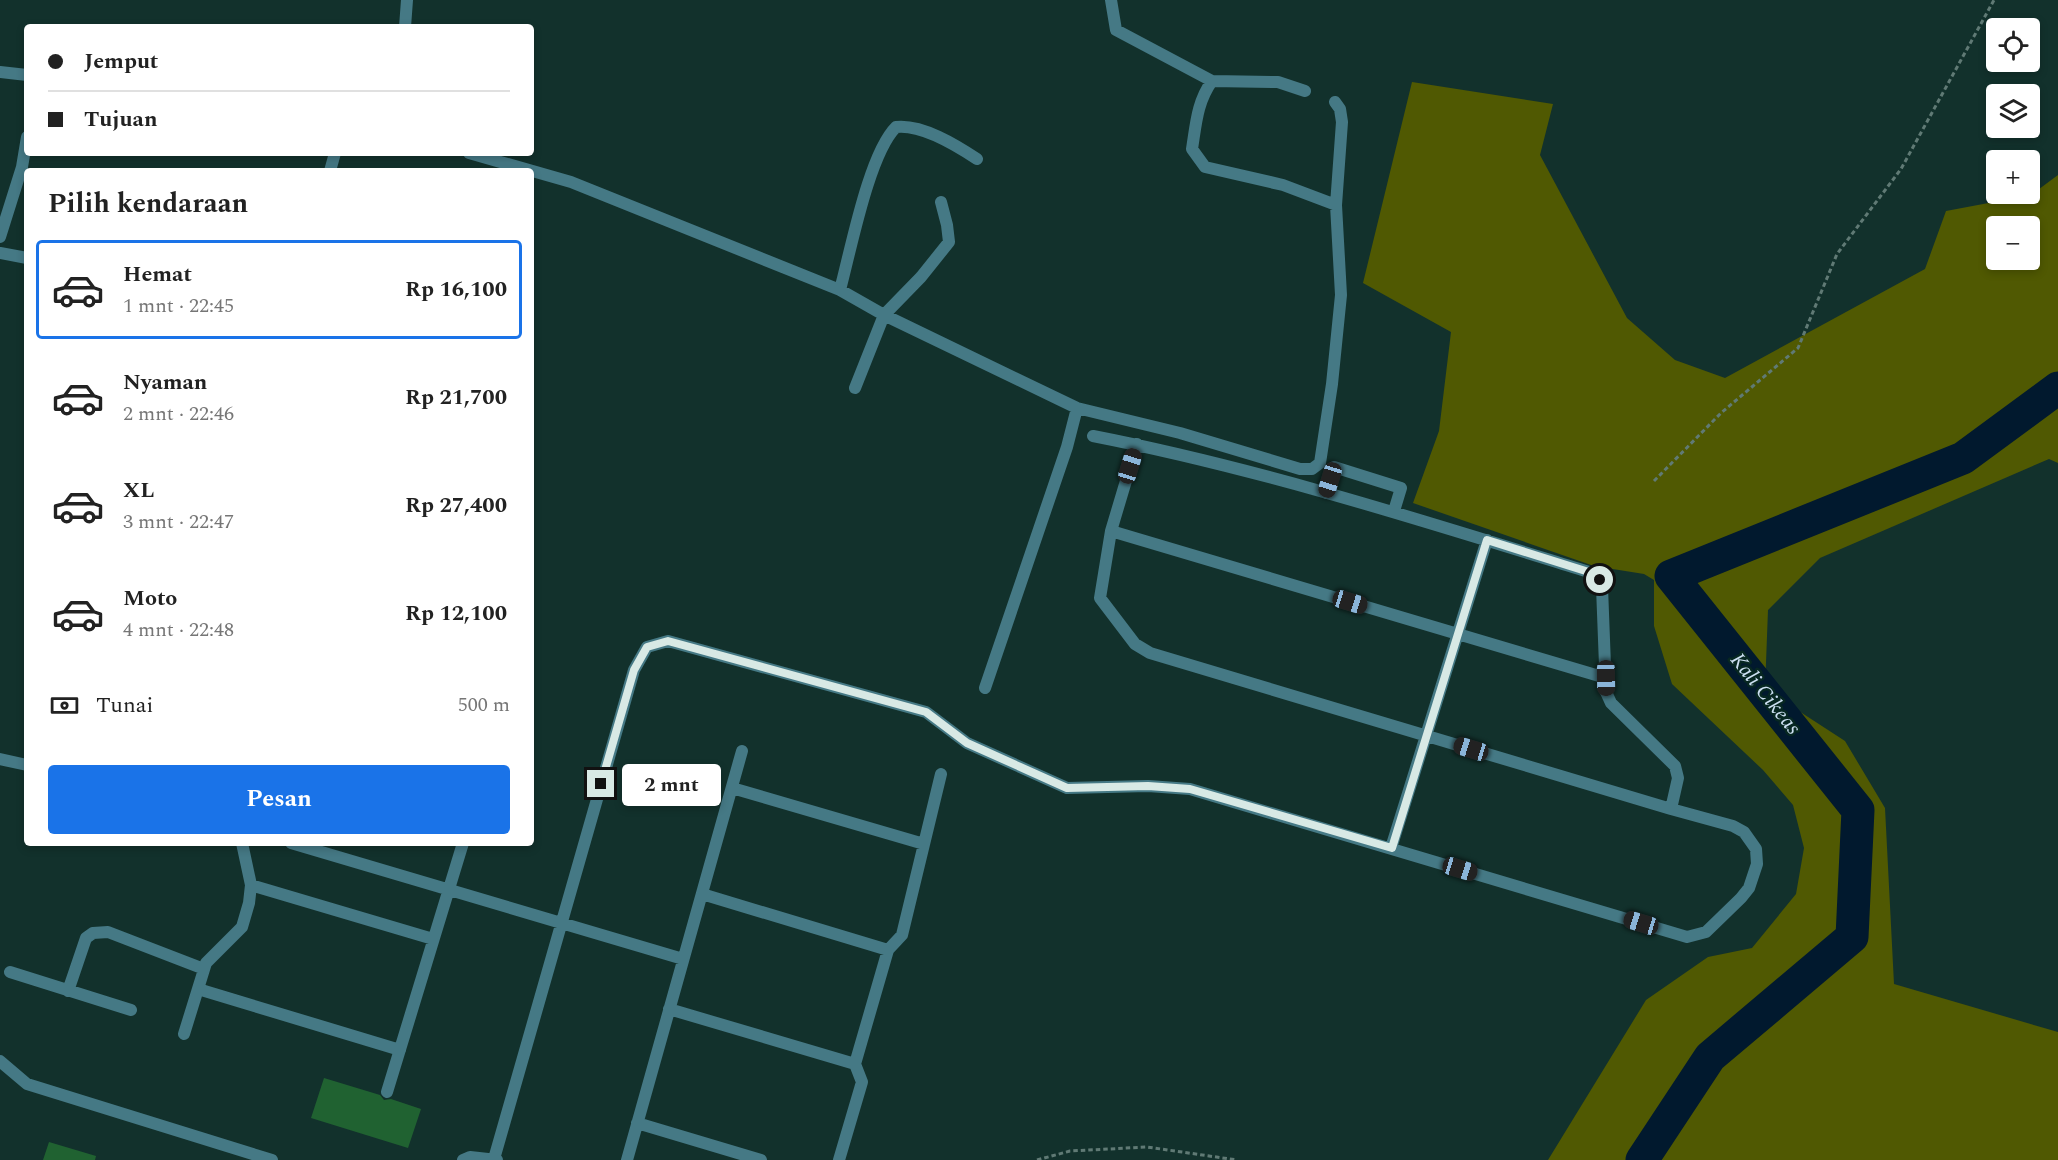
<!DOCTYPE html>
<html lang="id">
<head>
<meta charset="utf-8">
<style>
  body { margin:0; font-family:Spectral,serif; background:#f2f2f2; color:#222; height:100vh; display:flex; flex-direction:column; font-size:22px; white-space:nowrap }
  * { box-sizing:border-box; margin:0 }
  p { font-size:20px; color:#767676 }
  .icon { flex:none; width:33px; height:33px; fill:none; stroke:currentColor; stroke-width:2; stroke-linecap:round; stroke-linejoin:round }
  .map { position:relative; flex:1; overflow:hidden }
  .panel { position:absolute; left:24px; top:168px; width:510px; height:678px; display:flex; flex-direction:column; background:#fff; border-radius:6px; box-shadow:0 3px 9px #0003 }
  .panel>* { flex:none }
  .hud { position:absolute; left:24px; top:24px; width:510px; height:132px; border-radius:6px; box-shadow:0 3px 9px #0003; display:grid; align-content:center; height:132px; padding:0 24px; background:#fff }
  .controls { position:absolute; left:1986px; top:18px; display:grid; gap:12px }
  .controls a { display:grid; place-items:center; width:54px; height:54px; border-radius:6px; background:#fff; box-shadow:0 3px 9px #0003; font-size:30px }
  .end { position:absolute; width:27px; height:27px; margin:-14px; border:8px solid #d8e9e5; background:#111; box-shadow:0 0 0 3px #111 }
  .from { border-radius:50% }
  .bubble { position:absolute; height:42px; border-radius:6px; background:#fff; box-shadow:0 3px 9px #0003; font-size:20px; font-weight:700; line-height:42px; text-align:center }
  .car { position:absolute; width:18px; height:36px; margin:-18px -9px; border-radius:8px; box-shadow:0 0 4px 2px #0007; background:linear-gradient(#222 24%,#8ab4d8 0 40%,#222 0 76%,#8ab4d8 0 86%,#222 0) }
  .hud b { display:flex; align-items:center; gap:21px; height:57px; font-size:22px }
  .hud b+b { border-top:2px solid #e0e0e0 }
  .hud i { width:15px; height:15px; background:#222 }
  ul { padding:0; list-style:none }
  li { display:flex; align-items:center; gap:18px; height:99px; margin:0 12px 9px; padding:0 12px; border:3px solid transparent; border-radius:6px }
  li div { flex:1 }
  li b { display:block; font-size:22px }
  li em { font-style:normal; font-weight:700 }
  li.active { border-color:#1a73e8 }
  li>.icon { width:54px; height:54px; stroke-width:1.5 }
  h2 { padding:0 24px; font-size:27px; line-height:72px }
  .pay { display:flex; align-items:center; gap:15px; height:66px; padding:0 24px; font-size:22px }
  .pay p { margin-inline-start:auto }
  .action { display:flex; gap:12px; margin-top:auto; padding:12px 24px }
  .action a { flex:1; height:69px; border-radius:6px; background:#1a73e8; color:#fff; font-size:24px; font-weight:700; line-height:69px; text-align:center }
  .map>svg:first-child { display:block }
</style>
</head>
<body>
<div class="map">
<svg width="2058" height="1160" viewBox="0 0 2058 1160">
  <rect width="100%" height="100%" fill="#12312c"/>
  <!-- green -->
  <path fill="#505902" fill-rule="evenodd" d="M1412 82 1553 104 1540 155 1627 318 1675 360 1725 378 1925 269 1946 211 2031 195 2058 175V463L2049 459 1820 558 1768 610 1765 689 1845 741 1885 808 1894 984 2058 1032V1160H1548L1646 1000 1708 957 1752 948 1796 894 1804 848 1793 805 1763 770 1672 684 1654 626V580L1644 574 1594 566 1413 503 1439 431 1451 332 1363 283ZM1996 226H2030V260H1996Z"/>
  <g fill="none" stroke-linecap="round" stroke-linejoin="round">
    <!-- river -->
    <path stroke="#01192e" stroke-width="33" d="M1642 1160 1710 1057 1852 937 1858 810 1671 576 1963 458 2058 388"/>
  </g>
  <!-- building -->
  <path fill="#206231" d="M324 1078 380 1095 384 1100 391 1099 421 1109 408 1148 311 1118Z
    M49 1142 96 1156 95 1160H43Z"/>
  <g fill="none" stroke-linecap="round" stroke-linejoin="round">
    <!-- path -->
    <path stroke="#607a75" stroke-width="3" stroke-dasharray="4.5 3" stroke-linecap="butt" d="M1654 481 1721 413 1798 348 1837 254 1901 169 1994 0
      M1037 1160 1070 1151 1147 1147 1237 1160"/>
    <!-- minor -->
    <path stroke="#457985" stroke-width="12" d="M1111 0 1116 30 1212 81 1278 82 1305 91
      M405 27 407 0
      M0 72 27 75
      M1212 81C1197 102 1196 124 1192 149L1205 167 1283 185 1336 205
      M469 153 571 182 840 290 884 315 1077 408 1180 433 1300 469H1312L1320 463 1332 384 1341 295 1336 205 1342 122 1340 109 1335 102
      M330 171 335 153
      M0 237 22 167 27 137
      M0 253 27 258
      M840 290C851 249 869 154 896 127 922 124 956 145 977 159
      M855 388 884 315 921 277 949 242 947 225 941 202
      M1137 444 1111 531 1100 598 1135 644 1150 653 1671 809
      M1326 493 1334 467 1401 488 1394 511
      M1111 531 1606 678
      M985 688 1067 447 1077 408
      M0 759 27 765
      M732 788 924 844
      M291 843 683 959
      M1391 848 1487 540
      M251 885 433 939
      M702 894 888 950
      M10 972 131 1010
      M198 989 400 1050
      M68 991 86 938 93 933 108 932 204 969
      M669 1009 855 1064
      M184 1034 206 963 242 927 249 903 251 885 242 843
      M0 1061 27 1084 272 1160
      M387 1092 463 843
      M637 1123 761 1160
      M494 1159 634 670 647 647 668 641 926 712 967 743 1067 788 1148 786 1190 789 1687 937 1706 932 1741 898 1749 888 1757 864 1756 849 1744 832 1733 826 1671 809 1678 778 1675 766 1611 703 1606 692 1602 587 1600 580 1592 573C1427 522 1262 469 1093 436
      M463 1160 470 1157 497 1160
      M627 1160 742 751
      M839 1160 862 1082 855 1064 888 950 902 935 941 774"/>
  </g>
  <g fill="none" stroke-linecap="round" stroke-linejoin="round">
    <!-- route -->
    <path stroke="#d8e9e5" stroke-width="8" d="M601 784 634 670 647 647 668 641 926 712 967 743 1067 788 1148 786 1190 789 1392 848 1487 540 1592 573 1600 580"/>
  </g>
  <g text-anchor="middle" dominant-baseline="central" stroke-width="5" stroke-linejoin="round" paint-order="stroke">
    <!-- water labels -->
    <g font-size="21" font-style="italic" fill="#cde0f2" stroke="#072722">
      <text transform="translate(1765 694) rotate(51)">Kali Cikeas</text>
    </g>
  </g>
</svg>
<div class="controls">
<a><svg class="icon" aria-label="locate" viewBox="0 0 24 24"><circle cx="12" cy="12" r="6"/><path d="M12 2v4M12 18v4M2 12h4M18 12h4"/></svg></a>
<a><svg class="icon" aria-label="layers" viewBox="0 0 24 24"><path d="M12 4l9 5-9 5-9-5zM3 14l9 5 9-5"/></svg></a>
<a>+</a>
<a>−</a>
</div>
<i class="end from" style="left:1600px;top:580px"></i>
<i class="end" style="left:601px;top:784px"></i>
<div class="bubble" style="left:622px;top:764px;width:99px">2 mnt</div>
<i class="car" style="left:1130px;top:466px;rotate:17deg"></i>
<i class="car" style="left:1330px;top:480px;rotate:197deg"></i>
<i class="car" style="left:1350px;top:602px;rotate:107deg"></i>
<i class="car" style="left:1606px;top:678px;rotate:179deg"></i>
<i class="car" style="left:1471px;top:749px;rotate:287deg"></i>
<i class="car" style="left:1460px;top:869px;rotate:107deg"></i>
<i class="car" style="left:1641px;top:923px;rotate:287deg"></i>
<div class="hud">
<b><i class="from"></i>Jemput</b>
<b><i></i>Tujuan</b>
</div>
<section class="panel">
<h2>Pilih kendaraan</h2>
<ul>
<li class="active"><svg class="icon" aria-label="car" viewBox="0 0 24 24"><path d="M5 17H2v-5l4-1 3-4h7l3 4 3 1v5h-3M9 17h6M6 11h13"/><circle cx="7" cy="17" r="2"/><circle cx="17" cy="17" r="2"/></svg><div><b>Hemat</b><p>1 mnt · 22:45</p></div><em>Rp 16,100</em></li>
<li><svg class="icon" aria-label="car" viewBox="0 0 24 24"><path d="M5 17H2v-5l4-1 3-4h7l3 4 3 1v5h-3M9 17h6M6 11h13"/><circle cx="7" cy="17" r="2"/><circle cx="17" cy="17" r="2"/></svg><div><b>Nyaman</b><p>2 mnt · 22:46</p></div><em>Rp 21,700</em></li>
<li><svg class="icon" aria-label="car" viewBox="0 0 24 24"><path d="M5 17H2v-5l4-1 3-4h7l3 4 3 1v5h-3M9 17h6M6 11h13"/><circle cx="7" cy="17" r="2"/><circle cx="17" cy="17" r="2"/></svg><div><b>XL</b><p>3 mnt · 22:47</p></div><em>Rp 27,400</em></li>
<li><svg class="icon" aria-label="car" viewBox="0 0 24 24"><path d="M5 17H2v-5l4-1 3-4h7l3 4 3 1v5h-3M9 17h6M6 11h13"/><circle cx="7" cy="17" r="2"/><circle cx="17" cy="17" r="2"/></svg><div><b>Moto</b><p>4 mnt · 22:48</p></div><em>Rp 12,100</em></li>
</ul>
<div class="pay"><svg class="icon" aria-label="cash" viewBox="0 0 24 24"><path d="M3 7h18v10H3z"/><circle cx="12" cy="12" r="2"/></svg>Tunai<p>500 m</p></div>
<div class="action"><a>Pesan</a></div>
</section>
</div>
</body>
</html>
